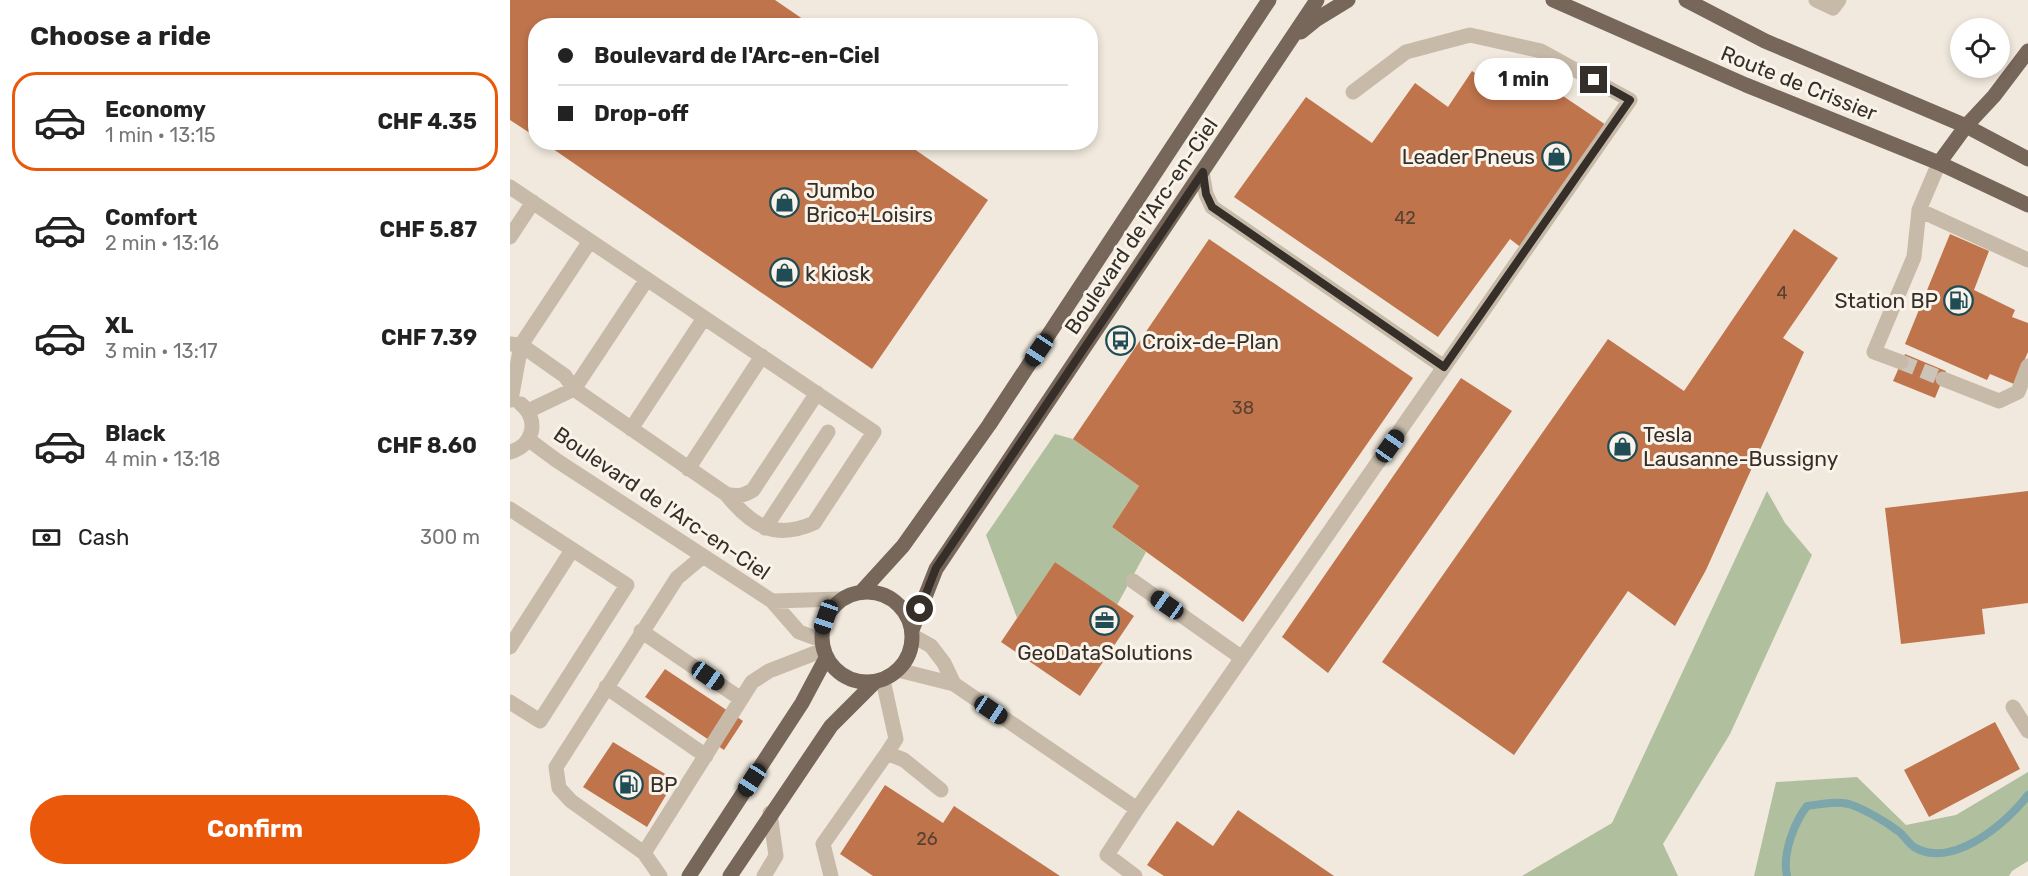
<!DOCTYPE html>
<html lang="en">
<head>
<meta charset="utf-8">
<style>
  body { margin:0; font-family:Rubik,sans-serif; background:#f2f2f2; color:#222; height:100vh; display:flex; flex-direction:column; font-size:22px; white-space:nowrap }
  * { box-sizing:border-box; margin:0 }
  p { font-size:20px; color:#767676 }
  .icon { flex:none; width:33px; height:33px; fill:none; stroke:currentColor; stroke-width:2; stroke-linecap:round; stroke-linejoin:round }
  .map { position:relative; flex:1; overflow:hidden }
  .details { display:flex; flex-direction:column; background:#fff; width:510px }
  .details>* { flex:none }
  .banner { position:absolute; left:18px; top:18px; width:570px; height:132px; border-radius:24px; box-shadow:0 3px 9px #0003; display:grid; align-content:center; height:132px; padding:0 30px; background:#fff }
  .buttons { position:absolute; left:1440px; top:18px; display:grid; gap:12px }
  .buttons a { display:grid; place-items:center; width:60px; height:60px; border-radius:50%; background:#fff; box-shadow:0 3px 9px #0003; font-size:30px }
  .end { position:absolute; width:27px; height:27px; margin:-14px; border:8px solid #362e29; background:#fff; box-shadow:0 0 0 3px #fff }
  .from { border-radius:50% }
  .bubble { position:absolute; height:42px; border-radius:21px; background:#fff; box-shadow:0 3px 9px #0003; font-size:20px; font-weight:700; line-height:42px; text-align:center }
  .car { position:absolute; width:18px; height:36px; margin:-18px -9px; border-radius:8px; box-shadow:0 0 4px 2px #0007; background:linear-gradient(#222 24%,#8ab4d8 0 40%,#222 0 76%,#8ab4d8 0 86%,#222 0) }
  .banner b { display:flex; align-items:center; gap:21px; height:57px; font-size:22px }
  .banner b+b { border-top:2px solid #e0e0e0 }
  .banner i { width:15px; height:15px; background:#222 }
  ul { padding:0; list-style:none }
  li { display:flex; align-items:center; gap:18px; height:99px; margin:0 12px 9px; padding:0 18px; border:3px solid transparent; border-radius:24px }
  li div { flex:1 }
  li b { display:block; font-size:22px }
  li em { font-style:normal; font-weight:700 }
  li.current { border-color:#ea580c }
  li>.icon { width:54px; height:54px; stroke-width:1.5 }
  h2 { padding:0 30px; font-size:27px; line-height:72px }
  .pay { display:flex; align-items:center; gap:15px; height:66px; padding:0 30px; font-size:22px }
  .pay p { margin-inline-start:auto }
  .primary-button { display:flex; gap:12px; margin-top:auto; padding:12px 30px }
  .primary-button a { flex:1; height:69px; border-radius:36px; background:#ea580c; color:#fff; font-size:24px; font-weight:700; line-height:69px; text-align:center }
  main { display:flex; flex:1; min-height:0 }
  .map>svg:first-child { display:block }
</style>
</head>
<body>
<main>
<section class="details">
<h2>Choose a ride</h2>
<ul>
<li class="current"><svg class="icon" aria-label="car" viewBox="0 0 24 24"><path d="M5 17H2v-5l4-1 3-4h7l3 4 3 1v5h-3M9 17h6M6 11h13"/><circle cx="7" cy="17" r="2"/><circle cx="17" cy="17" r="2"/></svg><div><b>Economy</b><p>1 min · 13:15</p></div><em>CHF 4.35</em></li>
<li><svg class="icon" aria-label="car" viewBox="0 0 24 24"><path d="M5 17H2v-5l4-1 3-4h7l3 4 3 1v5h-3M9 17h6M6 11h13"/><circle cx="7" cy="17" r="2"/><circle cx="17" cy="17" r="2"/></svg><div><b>Comfort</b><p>2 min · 13:16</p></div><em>CHF 5.87</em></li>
<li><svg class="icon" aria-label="car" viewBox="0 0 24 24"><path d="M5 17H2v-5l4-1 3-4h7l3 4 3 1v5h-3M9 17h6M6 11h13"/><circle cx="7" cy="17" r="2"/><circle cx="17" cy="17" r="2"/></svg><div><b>XL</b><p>3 min · 13:17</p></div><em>CHF 7.39</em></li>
<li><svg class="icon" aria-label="car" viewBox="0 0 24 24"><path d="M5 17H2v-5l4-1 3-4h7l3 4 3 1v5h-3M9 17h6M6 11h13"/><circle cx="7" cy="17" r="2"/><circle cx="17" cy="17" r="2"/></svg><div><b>Black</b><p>4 min · 13:18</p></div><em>CHF 8.60</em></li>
</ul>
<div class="pay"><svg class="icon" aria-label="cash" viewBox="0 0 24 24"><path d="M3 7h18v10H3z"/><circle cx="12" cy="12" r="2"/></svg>Cash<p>300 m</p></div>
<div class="primary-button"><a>Confirm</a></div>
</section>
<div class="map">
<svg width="1518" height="876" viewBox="0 0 1518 876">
  <rect width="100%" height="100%" fill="#f1e9dd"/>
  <!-- green -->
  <path fill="#b0bf9d" d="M545 434 563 439 629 486 602 527 636 552 607 605 545 562 507 618 476 535Z
    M1257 491 1275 523 1302 555 1220 734 1153 844 1168 876H1012L1102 823Z
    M1518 772V861L1502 871 1499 876H1244L1266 782 1347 777 1396 825 1446 815Z"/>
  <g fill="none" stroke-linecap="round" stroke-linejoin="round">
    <!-- stream -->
    <path stroke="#7da5ac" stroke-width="8" d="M1277 876C1272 854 1284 823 1297 806 1311 804 1325 801 1339 804 1354 809 1375 821 1388 831 1394 835 1398 843 1404 847 1442 870 1497 823 1518 795"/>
  </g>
  <!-- building -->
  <path fill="#bf744c" d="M0 0H265L303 26H26V137L0 120Z
    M1013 69 1099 127 1013 249 1000 239 928 337 724 197 796 97 862 143 905 83 938 107 962 71 996 95Z
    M33 142H394L478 200 362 369Z
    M1284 229 1328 258 1273 338 1294 352 1196 570 1165 626 1118 591 1004 755 872 662 1098 339 1174 391Z
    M1440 234 1479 251 1464 290 1505 310 1502 317 1518 323V352L1504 384 1480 374 1477 380 1395 344Z
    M699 239 903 378 733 622 602 527 629 486 563 439Z
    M1395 354 1436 371 1425 398 1383 381Z
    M951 378 1002 411 818 673 772 637Z
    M1518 491V603L1472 609 1475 634 1391 644 1375 508Z
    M545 562 624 616 570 696 491 642Z
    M155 669 233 721 214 750 135 697Z
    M1485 722 1510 769 1419 817 1394 770Z
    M103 742 165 780 137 827 73 787Z
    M375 785 433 823 444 806 550 876H363L330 854Z
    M728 810 824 876H654L637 865 667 821 703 846Z"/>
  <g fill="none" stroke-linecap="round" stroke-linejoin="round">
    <!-- minor-tunnel -->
    <path stroke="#ccc4b9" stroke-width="15" stroke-dasharray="15 8" stroke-linecap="butt" d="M1391 362 1433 379"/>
    <!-- minor -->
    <path stroke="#c8baa9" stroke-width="15" d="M1306 0 1323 8 1329 0
      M843 92 896 52 960 35 1031 51 1120 100 934 367
      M0 187 364 432 304 523C264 541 241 525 216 494
      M1409 210 1429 163
      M0 237 23 202
      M0 344 11 345 55 376 64 389 216 494C227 497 233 496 243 490L307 393
      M1391 362 1364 352 1404 257 1409 210 1518 260
      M1433 379 1489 401 1508 392 1518 366
      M1 400 11 345 80 241
      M18 411 64 389 137 279
      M121 429 194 318
      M19 440 46 460 262 601 289 632 311 640
      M0 452C23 446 30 420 11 404
      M178 469 252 356
      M0 509 117 585 30 721 0 702
      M255 528 318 432
      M623 581 732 658
      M262 601 331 599
      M131 631 231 699
      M403 636 421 646 434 663 444 684
      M0 647 62 550
      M388 670 444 684 627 809 934 367 702 207 696 194 692 172
      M373 680 386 739 377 753
      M96 687 196 756
      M1503 707 1518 731
      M134 853 61 801 49 788 46 767 167 578 192 557
      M150 876 134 853 242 682 259 671 313 650
      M254 876 266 856 260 813
      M321 876 313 844 377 753 394 760 431 790
      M625 876 597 855 627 809"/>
    <!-- major -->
    <path stroke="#77675a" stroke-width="15" d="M1043 0 1236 85 1429 163 1518 205
      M1176 0 1255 41 1456 126 1518 159
      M791 32 807 19 838 0
      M1429 163 1456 126 1484 96 1518 51
      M352 591 393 546 479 425 759 0
      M312 637a45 45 0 1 1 90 0a45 45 0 1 1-90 0Z
      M402 630 426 569 807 0
      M179 876 292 703 316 658
      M220 876 321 726 365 682"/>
  </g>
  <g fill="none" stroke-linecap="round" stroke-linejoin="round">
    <!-- route -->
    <path stroke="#362e29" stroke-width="8" d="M410 609 426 568 693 172 696 194 702 207 934 367 1120 100 1084 80"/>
  </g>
  <!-- icons -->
  <defs>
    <symbol id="shop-ring" viewBox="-11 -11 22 22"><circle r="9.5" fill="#f9f3e9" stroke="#204c55" stroke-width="1.5"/><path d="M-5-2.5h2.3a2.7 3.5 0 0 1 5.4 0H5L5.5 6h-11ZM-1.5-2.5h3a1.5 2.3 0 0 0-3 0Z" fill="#204c55"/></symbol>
    <symbol id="fuel-ring" viewBox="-11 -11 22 22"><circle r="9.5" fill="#f9f3e9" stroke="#204c55" stroke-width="1.5"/><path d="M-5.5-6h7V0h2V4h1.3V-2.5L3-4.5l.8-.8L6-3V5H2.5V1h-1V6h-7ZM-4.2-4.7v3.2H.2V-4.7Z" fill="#204c55"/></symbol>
    <symbol id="bus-ring" viewBox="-11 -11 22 22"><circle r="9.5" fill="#f9f3e9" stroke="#204c55" stroke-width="1.5"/><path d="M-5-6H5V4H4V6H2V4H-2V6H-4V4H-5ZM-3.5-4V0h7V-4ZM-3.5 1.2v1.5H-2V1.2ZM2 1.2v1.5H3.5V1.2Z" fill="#204c55"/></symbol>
    <symbol id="office-ring" viewBox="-11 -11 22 22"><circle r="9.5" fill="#f9f3e9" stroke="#204c55" stroke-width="1.5"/><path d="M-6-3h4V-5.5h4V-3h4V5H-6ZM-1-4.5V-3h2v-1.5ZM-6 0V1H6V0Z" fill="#204c55"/></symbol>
  </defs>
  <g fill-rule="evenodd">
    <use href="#shop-ring" x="1030" y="140" width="33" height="33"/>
    <use href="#shop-ring" x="258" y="186" width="33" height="33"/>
    <use href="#shop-ring" x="258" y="256" width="33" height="33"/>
    <use href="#fuel-ring" x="1432" y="284" width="33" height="33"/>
    <use href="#bus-ring" x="594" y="324" width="33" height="33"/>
    <use href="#shop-ring" x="1096" y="430" width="33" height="33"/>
    <use href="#office-ring" x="578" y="604" width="33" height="33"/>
    <use href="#fuel-ring" x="102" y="768" width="33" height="33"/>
  </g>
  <g text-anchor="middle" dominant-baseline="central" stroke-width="6" stroke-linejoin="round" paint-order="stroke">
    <!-- number labels -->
    <g font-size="18" fill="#584032">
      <text x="895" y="218">42</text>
      <text x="1272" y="293">4</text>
      <text x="733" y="408">38</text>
      <text x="417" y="839">26</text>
    </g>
    <!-- street labels -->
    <g font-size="21" fill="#362e29" stroke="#f9f3e9">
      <text transform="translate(1289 83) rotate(22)">Route de Crissier</text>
      <text transform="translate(631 226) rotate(-56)">Boulevard de l'Arc-en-Ciel</text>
      <text transform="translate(152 503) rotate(34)">Boulevard de l'Arc-en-Ciel</text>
    </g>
    <!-- poi labels -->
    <g font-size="21" fill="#362e29" stroke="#f9f3e9" text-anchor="start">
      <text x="1025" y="156" text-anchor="end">Leader Pneus</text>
      <text x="296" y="190">Jumbo<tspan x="296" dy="24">Brico+Loisirs</tspan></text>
      <text x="295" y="273">k kiosk</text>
      <text x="1428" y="300" text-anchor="end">Station BP</text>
      <text x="632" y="341">Croix-de-Plan</text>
      <text x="1133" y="434">Tesla<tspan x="1133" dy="24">Lausanne-Bussigny</tspan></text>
      <text x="595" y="652" text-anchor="middle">GeoDataSolutions</text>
      <text x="140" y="784">BP</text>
    </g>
  </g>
</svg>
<div class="buttons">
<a><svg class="icon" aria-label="locate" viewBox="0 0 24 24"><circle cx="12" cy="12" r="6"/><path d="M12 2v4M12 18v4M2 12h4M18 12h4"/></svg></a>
</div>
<i class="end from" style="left:410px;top:609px"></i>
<i class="end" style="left:1084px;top:80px"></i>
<div class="bubble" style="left:964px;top:58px;width:99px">1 min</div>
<i class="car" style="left:529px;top:350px;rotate:214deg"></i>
<i class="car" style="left:880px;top:446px;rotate:35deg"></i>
<i class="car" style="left:657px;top:605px;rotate:305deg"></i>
<i class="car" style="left:316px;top:617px;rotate:199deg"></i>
<i class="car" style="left:198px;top:676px;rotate:125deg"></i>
<i class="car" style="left:481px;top:710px;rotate:124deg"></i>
<i class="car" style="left:242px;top:780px;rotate:213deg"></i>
<div class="banner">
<b><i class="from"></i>Boulevard de l'Arc-en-Ciel</b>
<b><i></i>Drop-off</b>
</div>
</div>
</main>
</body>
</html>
